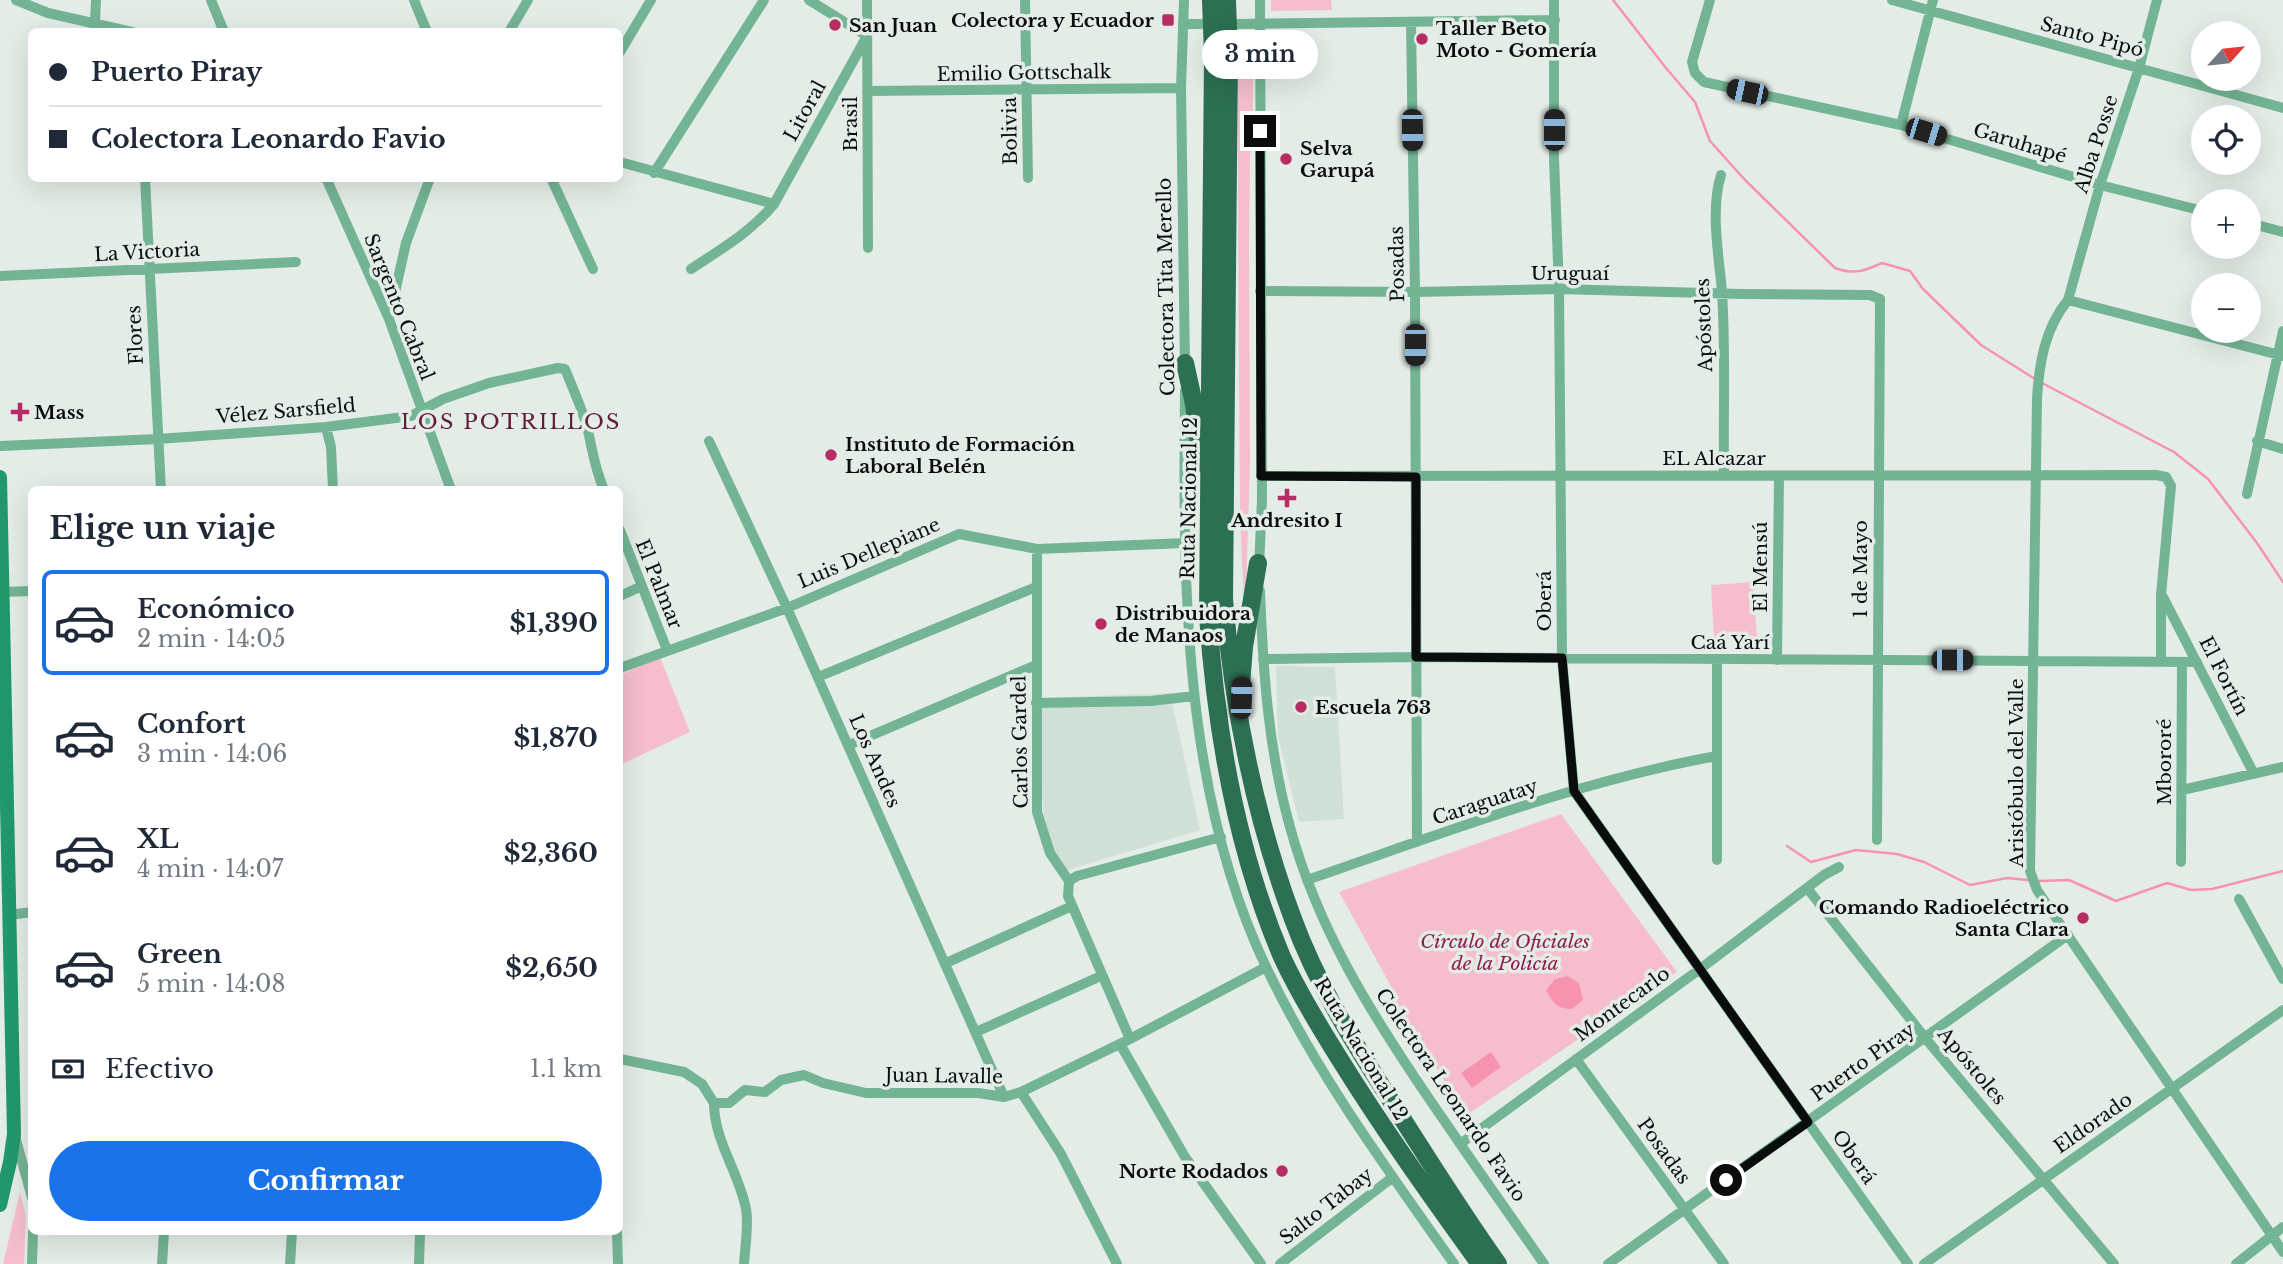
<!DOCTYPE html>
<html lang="es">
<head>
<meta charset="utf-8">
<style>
  body { margin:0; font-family:"Libre Baskerville",serif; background:#f2f2f3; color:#1f2937; height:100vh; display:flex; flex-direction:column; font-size:26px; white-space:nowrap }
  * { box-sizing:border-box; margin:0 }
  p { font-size:23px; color:#747a83 }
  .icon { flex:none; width:38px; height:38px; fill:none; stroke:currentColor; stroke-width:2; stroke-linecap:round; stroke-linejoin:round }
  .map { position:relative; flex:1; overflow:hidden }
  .panel { position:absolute; left:28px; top:486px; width:595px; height:749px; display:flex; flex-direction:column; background:#fff; border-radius:10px; box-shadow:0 7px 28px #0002 }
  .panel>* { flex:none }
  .top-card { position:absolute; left:28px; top:28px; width:595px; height:154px; border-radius:10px; box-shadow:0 7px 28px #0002; display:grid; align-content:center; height:154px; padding:0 21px; background:#fff }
  .needle { width:46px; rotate:63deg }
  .controls { position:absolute; left:2191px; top:21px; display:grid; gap:14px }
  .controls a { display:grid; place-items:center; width:70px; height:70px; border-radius:50%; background:#fff; box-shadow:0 7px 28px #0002; font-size:35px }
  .end { position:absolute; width:32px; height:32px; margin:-16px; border:9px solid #0a0d0b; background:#fff; box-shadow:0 0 0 4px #fff }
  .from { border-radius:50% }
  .bubble { position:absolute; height:49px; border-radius:24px; background:#fff; box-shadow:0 7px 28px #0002; font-size:23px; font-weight:700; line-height:49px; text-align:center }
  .car { position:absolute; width:21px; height:42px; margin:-21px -10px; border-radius:9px; box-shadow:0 0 5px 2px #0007; background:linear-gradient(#222 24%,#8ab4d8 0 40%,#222 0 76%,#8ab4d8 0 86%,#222 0) }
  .top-card b { display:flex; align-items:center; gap:24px; height:66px; font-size:26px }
  .top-card b+b { border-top:2px solid #e0e1e3 }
  .top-card i { width:18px; height:18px; background:#1f2937 }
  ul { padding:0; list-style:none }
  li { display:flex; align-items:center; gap:21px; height:105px; margin:0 14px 10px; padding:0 7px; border:4px solid transparent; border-radius:10px }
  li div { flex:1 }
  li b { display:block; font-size:26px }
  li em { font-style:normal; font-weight:700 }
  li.active { border-color:#1a73e8 }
  li>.icon { width:63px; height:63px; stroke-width:1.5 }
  h2 { padding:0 21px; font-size:32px; line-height:84px }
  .pay { display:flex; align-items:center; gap:18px; height:77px; padding:0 21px; font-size:26px }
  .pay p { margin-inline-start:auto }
  .button { display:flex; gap:14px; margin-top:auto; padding:14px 21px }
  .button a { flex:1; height:80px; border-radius:42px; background:#1a73e8; color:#fff; font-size:28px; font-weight:700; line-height:80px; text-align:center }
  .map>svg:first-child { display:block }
</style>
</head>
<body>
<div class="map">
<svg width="2283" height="1264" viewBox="0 0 2283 1264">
  <rect width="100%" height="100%" fill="#e4ece7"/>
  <!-- built -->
  <path fill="#d0e0d7" d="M1276 666 1335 667 1344 819 1299 822 1278 737Z
    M1170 693 1200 830 1061 872 1043 816 1040 698Z"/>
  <!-- green -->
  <path fill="#f6becc" d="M1271 0H1331L1332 10 1271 11Z
    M1237 44 1253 61V139L1250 157 1249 240 1250 463 1245 620 1240 519Z
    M1753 582 1757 637 1714 640 1711 585Z
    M660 657 690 732 620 765V675Z
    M1561 814 1677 972 1464 1117 1413 1025 1407 1027 1392 988 1339 892Z
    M20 1192 26 1216 24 1264H3Z"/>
  <!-- water -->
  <path fill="#f694b0" d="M1568 976 1579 983 1583 1000 1572 1009C1557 1009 1553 1003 1546 990L1555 979Z
    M1491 1052 1501 1067 1472 1088 1461 1073Z"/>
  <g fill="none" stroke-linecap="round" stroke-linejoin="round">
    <!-- stream -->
    <path stroke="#f694b0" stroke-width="2.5" d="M1613 0 1666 68 1695 102 1710 141 1745 180 1835 268C1853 275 1865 271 1882 263L1910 271 1923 289 1981 345 2035 379
      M2040 382 2174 452 2208 479 2257 543 2283 582
      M1787 846 1811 862 1856 850 1897 854 1924 862 1970 885 2007 878 2028 880
      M2038 881 2069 880 2116 901 2167 883 2191 890 2212 889 2283 871"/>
    <!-- minor -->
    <path stroke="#73b494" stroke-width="10" d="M16 0 48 13 132 32
      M211 0 224 32
      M414 0 427 32
      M809 0 867 36
      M867 0 868 248
      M1025 0 1028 178
      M1184 0 1181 88 1185 368
      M1554 0V158L1559 289 1562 658 1574 791 1908 1264
      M1710 0 1692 62 1695 73 1704 82 1901 125 2100 185 2203 211
      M1892 0 2283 108
      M1411 22 1415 292 1417 842
      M95 23 96 0
      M1183 24H1201
      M1238 24 1555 20
      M509 32 528 0
      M620 52 651 0
      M867 91 1181 88
      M1901 125 1933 0
      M620 162 774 204
      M654 173 764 0
      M1721 175C1710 210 1719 256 1722 292 1726 353 1723 414 1724 475
      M145 178 161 490
      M326 178 389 319 451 490
      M551 178 593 269
      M2249 223 2283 232
      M691 269C721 249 751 232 774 204L867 36
      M0 276 296 262
      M1260 291 1415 292 1559 289 1741 294 1870 295 1880 299 1877 840
      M2068 300 2100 185 2139 68 2157 0
      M389 319 406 243 430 178
      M2283 356 2068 300C2045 328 2039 363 2037 399L2030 871 2037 890 2283 1252
      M1185 391C1183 582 1182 792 1267 969 1317 1074 1387 1169 1454 1264
      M326 427 331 447 333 490
      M709 441 787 608 1004 1097
      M2257 441 2283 449
      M0 446 158 439 326 427 411 416 443 399 489 383 558 368 565 369C573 389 583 410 588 431 593 453 595 469 604 490
      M1261 476 2156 475 2166 477 2171 486 2161 595V662
      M2247 494 2283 331
      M620 530 667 650
      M1037 549V812L1050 853 1069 881 1068 896 1130 1039
      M1259 568 1262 500 1260 0
      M1260 591C1263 670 1268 749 1290 827 1318 930 1372 1015 1432 1103 1469 1157 1506 1210 1544 1264
      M0 592 32 591
      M620 596 642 586
      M2163 597 2254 774
      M1263 659 1416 657 2197 662
      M1777 660 1779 476
      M620 668 787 608 959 534 1037 549 1185 543
      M818 677 1036 587
      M1036 703 1151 701 1194 696
      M849 745 1036 665
      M2182 790 2283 767
      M1717 860V659
      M2181 862 2182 662
      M1307 880C1441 834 1578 781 1717 756
      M1069 881 1077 876 1221 837
      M1807 888 1926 1039 2114 1264
      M2239 899 2283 979
      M9 915 32 912
      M946 963 1072 906
      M976 1032 1101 976
      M1120 1044 1185 1157 1261 1264
      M620 1059 684 1072 702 1084 714 1103H729L745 1090 765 1092 781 1080 804 1075 823 1083 866 1093H978L1004 1097 1021 1092 1130 1039 1266 967
      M1576 1059 1724 1264
      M1021 1092 1061 1154 1117 1264
      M714 1103C714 1141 739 1172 746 1209 749 1225 745 1247 744 1264
      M15 1136 32 1198
      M1460 1144 1700 969 1824 875 1839 867
      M617 1232 618 1264
      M32 1264 33 1232
      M162 1264 164 1232
      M290 1264 292 1232
      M419 1264 420 1232
      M1280 1264 1393 1177
      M1608 1264 2068 935
      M1924 1264 2283 1010
      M2236 1264 2283 1227"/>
    <!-- secondary -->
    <path stroke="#21996b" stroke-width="14" d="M0 477 14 1134 10 1162 0 1205"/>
    <!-- trunk -->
    <path stroke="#2c6f52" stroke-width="18" d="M1229 54 1224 599C1233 708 1255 817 1293 919 1316 982 1352 1040 1388 1096 1424 1153 1459 1209 1498 1264
      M1213 55 1208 616C1216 732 1236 849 1282 957 1298 992 1319 1026 1339 1058 1383 1129 1431 1196 1480 1264
      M1185 363 1194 404 1201 463
      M1241 685 1244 647 1258 563"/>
    <!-- trunk-bridge -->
    <path stroke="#2c6f52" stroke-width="18" d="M1211 1 1213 55
      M1227 1 1229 54"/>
  </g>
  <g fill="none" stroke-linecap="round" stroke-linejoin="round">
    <!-- route -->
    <path stroke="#0a0d0b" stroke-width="9" d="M1260 131 1261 476 1416 477V657L1562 658 1574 791 1808 1122 1726 1180"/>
  </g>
  <!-- markers -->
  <g fill="#b82c64" stroke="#e4ece7" stroke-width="2.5">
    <rect x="1161" y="13" width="14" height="14" rx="3.5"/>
    <circle cx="835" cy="25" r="7"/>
    <circle cx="1422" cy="39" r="7"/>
    <circle cx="1286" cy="159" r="7"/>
    <path d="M16.5 401.5h7v7h7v7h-7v7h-7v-7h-7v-7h7z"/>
    <circle cx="831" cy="455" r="7"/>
    <path d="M1283.5 487.5h7v7h7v7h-7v7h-7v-7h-7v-7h7z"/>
    <circle cx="1101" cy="624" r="7"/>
    <circle cx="1301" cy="707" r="7"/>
    <circle cx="2083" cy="918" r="7"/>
    <circle cx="1282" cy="1171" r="7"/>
  </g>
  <g text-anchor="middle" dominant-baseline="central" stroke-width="7" stroke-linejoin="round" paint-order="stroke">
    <!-- poi labels -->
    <g font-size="19" font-weight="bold" fill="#0a0d0b" stroke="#e4ece7" text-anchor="start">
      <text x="1154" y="20" text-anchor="end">Colectora y Ecuador</text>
      <text x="849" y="25">San Juan</text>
      <text x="1436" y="28">Taller Beto<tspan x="1436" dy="22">Moto - Gomería</tspan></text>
      <text x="1300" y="148">Selva<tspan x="1300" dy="22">Garupá</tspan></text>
      <text x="34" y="412">Mass</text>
      <text x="845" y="444">Instituto de Formación<tspan x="845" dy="22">Laboral Belén</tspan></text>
      <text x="1287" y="520" text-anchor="middle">Andresito I</text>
      <text x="1115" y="613">Distribuidora<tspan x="1115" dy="22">de Manaos</tspan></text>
      <text x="1315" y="707">Escuela 763</text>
      <text x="2069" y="907" text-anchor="end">Comando Radioeléctrico<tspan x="2069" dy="22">Santa Clara</tspan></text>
      <text x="1268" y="1171" text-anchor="end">Norte Rodados</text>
    </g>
    <!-- street labels -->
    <g font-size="19" fill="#0a0d0b" stroke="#e4ece7">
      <text transform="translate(2092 37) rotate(15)">Santo Pipó</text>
      <text transform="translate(1024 73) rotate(-1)">Emilio Gottschalk</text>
      <text transform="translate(805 111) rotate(-61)">Litoral</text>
      <text transform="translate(850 124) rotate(-90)">Brasil</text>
      <text transform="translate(1010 131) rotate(-91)">Bolivia</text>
      <text transform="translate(2020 143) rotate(17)">Garuhapé</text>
      <text transform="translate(2096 144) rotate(-72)">Alba Posse</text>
      <text transform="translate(147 252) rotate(-3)">La Victoria</text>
      <text transform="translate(1397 264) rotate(-91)">Posadas</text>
      <text x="1570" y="273">Uruguaí</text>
      <text transform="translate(1166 287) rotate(-91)">Colectora Tita Merello</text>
      <text transform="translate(399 307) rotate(68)">Sargento Cabral</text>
      <text transform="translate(1704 325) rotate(-92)">Apóstoles</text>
      <text transform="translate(135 335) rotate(-93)">Flores</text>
      <text transform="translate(286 411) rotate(-5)">Vélez Sarsfield</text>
      <text x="1714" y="458">EL Alcazar</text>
      <text transform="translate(1189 498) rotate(-89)">Ruta Nacional 12</text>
      <text transform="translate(869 553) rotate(-23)">Luis Dellepiane</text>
      <text transform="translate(1760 567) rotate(-90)">El Mensú</text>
      <text transform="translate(1860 569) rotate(-90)">1 de Mayo</text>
      <text transform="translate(659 584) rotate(68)">El Palmar</text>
      <text transform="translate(1544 601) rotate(-90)">Oberá</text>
      <text x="1730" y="642">Caá Yarí</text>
      <text transform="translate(2224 676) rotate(63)">El Fortín</text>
      <text transform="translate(1020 742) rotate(-91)">Carlos Gardel</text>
      <text transform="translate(875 761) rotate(66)">Los Andes</text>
      <text transform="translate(2164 762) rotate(-90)">Mbororé</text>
      <text transform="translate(2016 773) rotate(-90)">Aristóbulo del Valle</text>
      <text transform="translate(1485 802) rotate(-18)">Caraguatay</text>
      <text transform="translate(1622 1004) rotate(-36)">Montecarlo</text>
      <text transform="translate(1361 1049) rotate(59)">Ruta Nacional 12</text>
      <text transform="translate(1863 1062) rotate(-35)">Puerto Piray</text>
      <text transform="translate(1972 1066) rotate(50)">Apóstoles</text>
      <text transform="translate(944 1076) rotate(1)">Juan Lavalle</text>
      <text transform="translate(1451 1095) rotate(56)">Colectora Leonardo Favio</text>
      <text transform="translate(2093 1123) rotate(-35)">Eldorado</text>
      <text transform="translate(1664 1151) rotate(54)">Posadas</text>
      <text transform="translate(1854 1157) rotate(55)">Oberá</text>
      <text transform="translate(1326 1206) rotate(-38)">Salto Tabay</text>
    </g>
    <!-- park labels -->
    <g font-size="19" font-style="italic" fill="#901e4c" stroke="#e4ece7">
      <text x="1505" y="941">Círculo de Oficiales<tspan x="1505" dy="22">de la Policía</tspan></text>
    </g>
    <!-- neighbourhood labels -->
    <g font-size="21" letter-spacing="2" fill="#611e36" stroke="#e4ece7">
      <text x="511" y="422">LOS POTRILLOS</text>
    </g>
  </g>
</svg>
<div class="controls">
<a><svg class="needle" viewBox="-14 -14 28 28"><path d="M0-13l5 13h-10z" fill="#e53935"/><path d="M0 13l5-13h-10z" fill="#747a83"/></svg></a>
<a><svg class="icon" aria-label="locate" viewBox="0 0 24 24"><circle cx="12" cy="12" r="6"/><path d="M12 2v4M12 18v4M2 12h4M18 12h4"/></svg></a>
<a>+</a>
<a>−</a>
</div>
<i class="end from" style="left:1726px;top:1180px"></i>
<i class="end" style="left:1260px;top:131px"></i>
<div class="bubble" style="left:1202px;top:30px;width:116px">3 min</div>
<i class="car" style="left:1747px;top:92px;rotate:282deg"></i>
<i class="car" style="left:1412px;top:130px;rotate:179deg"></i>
<i class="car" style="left:1554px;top:130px;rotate:0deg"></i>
<i class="car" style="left:1926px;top:132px;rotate:107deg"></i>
<i class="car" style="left:1415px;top:345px;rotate:180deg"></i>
<i class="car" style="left:1952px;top:660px;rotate:90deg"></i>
<i class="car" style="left:1241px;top:698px;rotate:2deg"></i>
<div class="top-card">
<b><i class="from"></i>Puerto Piray</b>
<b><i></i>Colectora Leonardo Favio</b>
</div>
<section class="panel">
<h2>Elige un viaje</h2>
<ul>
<li class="active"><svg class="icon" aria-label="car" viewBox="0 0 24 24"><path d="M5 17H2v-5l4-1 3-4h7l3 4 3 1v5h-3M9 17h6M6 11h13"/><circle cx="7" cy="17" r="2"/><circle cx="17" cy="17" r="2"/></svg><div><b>Económico</b><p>2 min · 14:05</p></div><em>$1,390</em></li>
<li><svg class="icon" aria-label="car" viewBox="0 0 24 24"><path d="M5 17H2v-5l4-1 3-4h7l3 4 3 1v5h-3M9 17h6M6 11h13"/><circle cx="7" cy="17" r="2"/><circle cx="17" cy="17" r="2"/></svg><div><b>Confort</b><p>3 min · 14:06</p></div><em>$1,870</em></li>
<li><svg class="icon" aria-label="car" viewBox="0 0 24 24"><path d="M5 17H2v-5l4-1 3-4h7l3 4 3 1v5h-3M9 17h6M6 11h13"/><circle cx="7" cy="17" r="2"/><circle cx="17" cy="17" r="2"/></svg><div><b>XL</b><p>4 min · 14:07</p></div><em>$2,360</em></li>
<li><svg class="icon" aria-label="car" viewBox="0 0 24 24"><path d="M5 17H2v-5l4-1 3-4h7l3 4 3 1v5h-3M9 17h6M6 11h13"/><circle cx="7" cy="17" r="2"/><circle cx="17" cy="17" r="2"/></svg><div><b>Green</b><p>5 min · 14:08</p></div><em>$2,650</em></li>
</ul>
<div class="pay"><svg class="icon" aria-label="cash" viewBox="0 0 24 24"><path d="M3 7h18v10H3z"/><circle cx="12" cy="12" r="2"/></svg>Efectivo<p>1.1 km</p></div>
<div class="button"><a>Confirmar</a></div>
</section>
</div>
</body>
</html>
